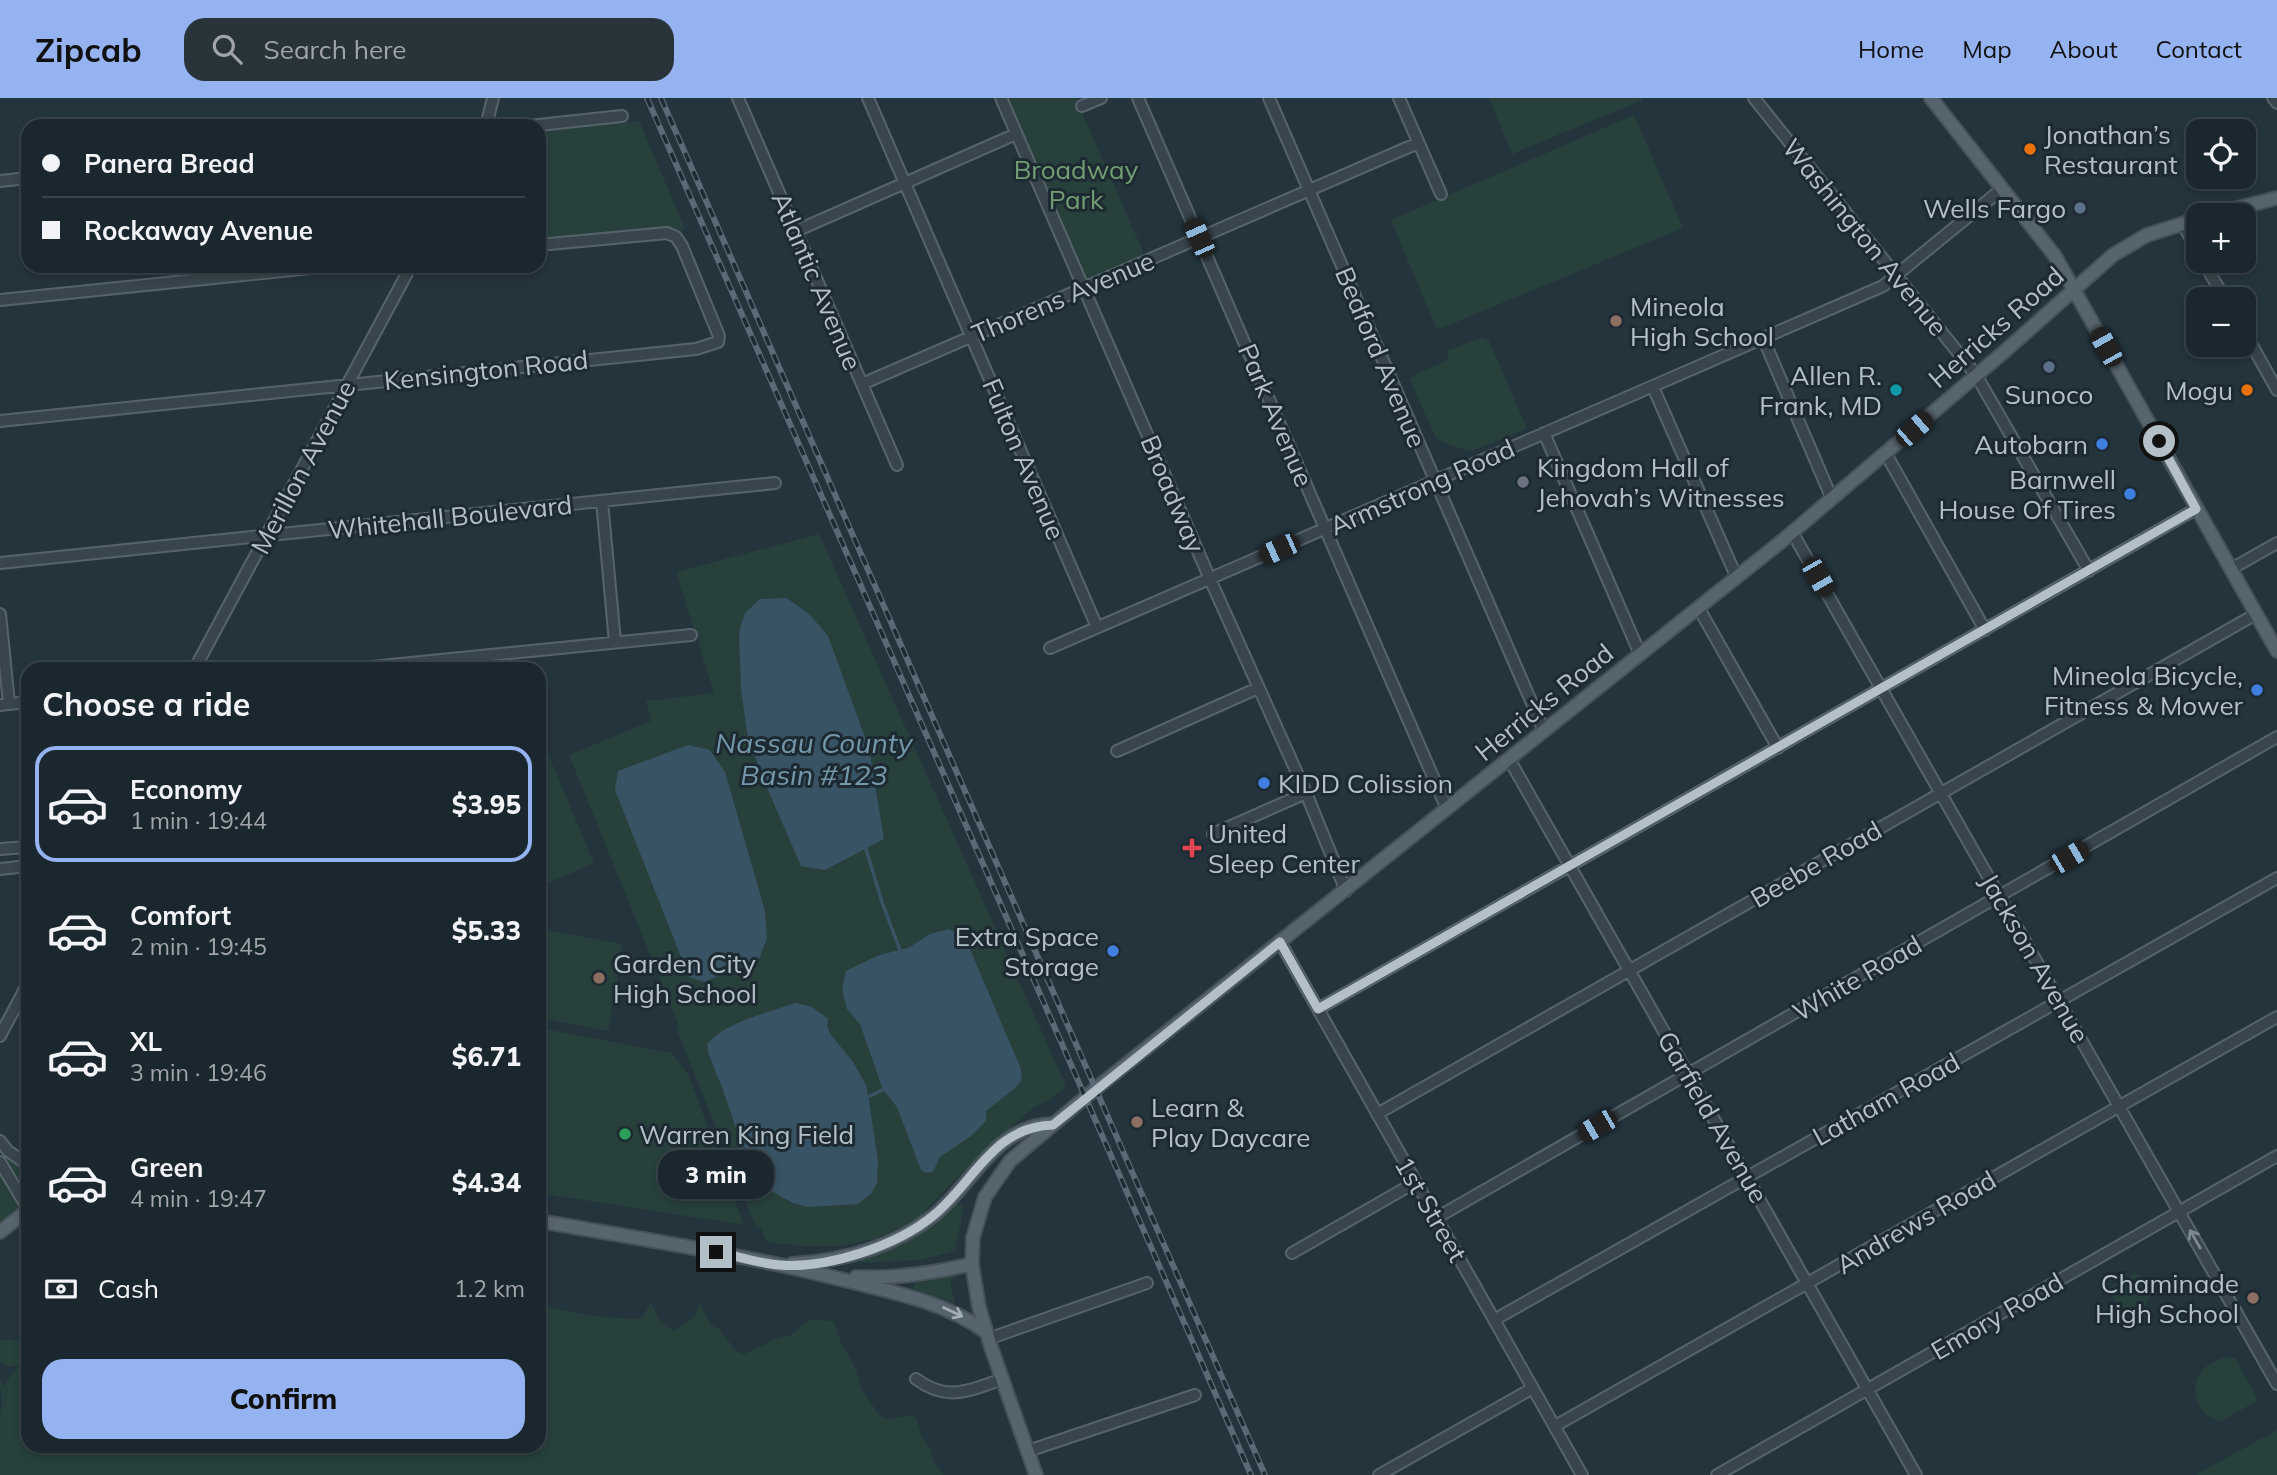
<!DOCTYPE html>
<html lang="en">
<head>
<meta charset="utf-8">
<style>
  body { margin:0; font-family:Mulish,sans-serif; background:#28333a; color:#f1f3f6; height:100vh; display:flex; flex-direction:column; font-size:26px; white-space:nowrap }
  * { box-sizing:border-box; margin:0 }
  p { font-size:23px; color:#a0a5aa }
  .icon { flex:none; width:38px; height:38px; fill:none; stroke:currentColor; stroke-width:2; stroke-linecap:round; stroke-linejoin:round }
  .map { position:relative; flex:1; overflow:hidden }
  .drawer { position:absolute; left:21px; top:564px; width:525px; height:791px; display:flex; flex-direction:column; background:#1b272e; border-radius:21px; box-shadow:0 4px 10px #0003,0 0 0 2px #39444a }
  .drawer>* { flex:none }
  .banner { position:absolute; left:21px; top:21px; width:525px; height:154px; border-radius:21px; box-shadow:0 4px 10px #0003,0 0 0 2px #39444a; display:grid; align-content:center; height:154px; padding:0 21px; background:#1b272e }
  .tools { position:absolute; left:2186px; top:21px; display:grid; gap:14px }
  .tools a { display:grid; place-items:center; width:70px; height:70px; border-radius:14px; background:#1b272e; box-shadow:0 4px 10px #0003,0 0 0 2px #39444a; font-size:35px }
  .end { position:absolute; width:32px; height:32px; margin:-16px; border:9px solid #b4c0c8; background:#111; box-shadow:0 0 0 4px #111 }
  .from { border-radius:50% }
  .bubble { position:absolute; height:49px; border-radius:21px; background:#1b272e; box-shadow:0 4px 10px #0003,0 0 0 2px #39444a; font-size:23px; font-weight:800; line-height:49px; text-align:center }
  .car { position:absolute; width:21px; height:42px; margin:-21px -10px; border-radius:9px; box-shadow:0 0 5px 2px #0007; background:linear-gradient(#222 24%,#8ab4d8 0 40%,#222 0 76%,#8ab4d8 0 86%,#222 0) }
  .banner b { display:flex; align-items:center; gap:24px; height:66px; font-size:26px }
  .banner b+b { border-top:2px solid #39444a }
  .banner i { width:18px; height:18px; background:#f1f3f6 }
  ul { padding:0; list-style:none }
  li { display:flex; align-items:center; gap:21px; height:116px; margin:0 14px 10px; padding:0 7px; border:4px solid transparent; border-radius:21px }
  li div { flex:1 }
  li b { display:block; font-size:26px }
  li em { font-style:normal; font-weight:800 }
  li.selected { border-color:#95b2f1 }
  li>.icon { width:63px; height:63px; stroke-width:1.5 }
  h2 { padding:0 21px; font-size:32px; line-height:84px }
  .pay { display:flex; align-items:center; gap:18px; height:77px; padding:0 21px; font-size:26px }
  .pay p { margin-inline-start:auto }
  .action { display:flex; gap:14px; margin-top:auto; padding:14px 21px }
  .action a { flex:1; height:80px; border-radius:21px; background:#95b2f1; color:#111; font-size:28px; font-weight:800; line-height:80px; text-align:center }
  header { display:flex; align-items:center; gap:42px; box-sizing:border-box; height:98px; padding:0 35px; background:#95b2f1; color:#111 }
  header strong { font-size:33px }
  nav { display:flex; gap:38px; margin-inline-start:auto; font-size:24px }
  .search { width:490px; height:63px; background:#28333a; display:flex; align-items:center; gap:18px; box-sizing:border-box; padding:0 24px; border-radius:21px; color:#a0a5aa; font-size:26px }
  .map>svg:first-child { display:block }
</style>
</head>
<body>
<header>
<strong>Zipcab</strong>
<div class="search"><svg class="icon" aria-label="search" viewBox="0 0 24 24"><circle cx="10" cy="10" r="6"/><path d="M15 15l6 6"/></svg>Search here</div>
<nav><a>Home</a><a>Map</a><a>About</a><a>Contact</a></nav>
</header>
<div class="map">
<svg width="2277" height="1377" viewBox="0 0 2277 1377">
  <rect width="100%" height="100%" fill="#24343d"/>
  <!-- green -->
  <path fill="#27403c" d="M1001 0H1076L1147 163 1084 190Z
    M1489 0H1642L1643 2 1512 56Z
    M1634 17 1683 130 1437 232 1391 122Z
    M639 23 685 131 547 145 542 88 545 32Z
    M1482 239 1489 243 1527 330 1472 353 1452 348 1436 340 1409 280 1449 261 1447 253Z
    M819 436 1066 988 1051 1001 1033 1010 970 1066 917 1121 878 1140 839 1148H800L767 1144 761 1130 756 1129 676 930 679 928 569 657 651 623 646 603 714 595 676 474Z
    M539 634 594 765 539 789Z
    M539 831 623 846 608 933 539 920Z
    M539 930 672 955 689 978 744 1127 539 1095Z
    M1 1056 28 1072V1094L27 1095Z
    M0 1072 23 1111 0 1129Z
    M958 1105 964 1108 955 1153 921 1162 862 1165 861 1159 898 1148 933 1128Z
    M2135 1175C2161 1183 2152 1217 2122 1217L2109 1190Z
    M954 1177 956 1180 950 1181 955 1208 944 1201 913 1191 915 1185Z
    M651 1205 660 1223 673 1233 695 1218 700 1205 710 1226 720 1232 736 1253 744 1256 778 1240 791 1237 805 1225 812 1222 834 1223 841 1245 855 1269 862 1292 880 1318 889 1321 911 1317 916 1319 921 1337 931 1352 933 1363 944 1377H0V1316C4 1307 0 1294 0 1283L5 1288 10 1278 20 1268H7L0 1263V1242L11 1241 28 1245V1348H539V1207L592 1218 634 1221 641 1220 645 1215Z
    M2228 1259 2235 1260 2258 1302 2220 1324C2184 1311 2187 1266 2228 1259Z
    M2277 1332V1377H2195Z"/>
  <!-- water -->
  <path fill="#385363" d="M787 500 809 516 828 538 869 650 884 741 825 772 801 768 761 676 747 635 741 590 739 534 745 515 760 501Z
    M688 647 710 652 725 674 765 813 767 841 759 861 704 884 689 879 615 692 618 673Z
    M949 831 957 835 969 849 1021 971 1022 982 1014 991 986 1013V1023L971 1038 940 1059 933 1074 926 1075 921 1072 897 1009 883 992 860 926 847 911 842 891 846 873 879 857 908 850 930 836Z
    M796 905 812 909 828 921 827 927 831 937 853 964 866 987 870 1009 878 1064 877 1085 871 1096 858 1106 808 1109 793 1105 764 1089 745 1057 723 992 709 957 707 947C720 926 772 913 796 905Z"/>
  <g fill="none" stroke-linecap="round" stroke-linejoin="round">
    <!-- stream -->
    <path stroke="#385363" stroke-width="3.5" d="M866 751 882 804 901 855
      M868 999 885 991"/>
    <defs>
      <path id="minor" d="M738 0 897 367
        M868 0 1097 529
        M1001 0 1210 481 1306 695 1346 793
        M1138 0 1447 711
        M1269 0 1544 633
        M1399 0 1441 96
        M1754 0 1976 277 2089 473
        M2273 0 2277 5
        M1082 8 1101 0
        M486 28 493 0
        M529 28 622 18
        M0 83 28 80
        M2182 125 2198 153
        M796 133 1016 36
        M2203 163 2225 201
        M0 202 332 168
        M2244 233 2277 292
        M1763 240 1832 401
        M862 286 1418 45
        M1653 289 1736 478
        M0 323 696 251 718 244 719 238 682 148 676 139 667 135 539 147
        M1544 335 1640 556
        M1886 356 1985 532
        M602 403 615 544
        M1792 434 2277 1286
        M0 465 775 385
        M2231 471 2277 445
        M1698 509 1778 650
        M0 516 9 606
        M1050 550 1883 188 2002 91
        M195 570 411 168
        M361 570 691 537
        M0 607 28 604
        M1117 653 1258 590
        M1509 661 1916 1377
        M1213 736 1306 695
        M0 751 28 749
        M0 771 28 768
        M1280 844 1582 1377
        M1318 911 2196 411
        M0 938 28 885
        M1377 1016 2256 516
        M0 1043 8 1053 28 1067
        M0 1064 28 1111
        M1436 1120 2277 639
        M1292 1155 1416 1084
        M1494 1222 2277 780
        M988 1241 1147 1185
        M916 1281C947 1304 969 1293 1002 1281
        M1555 1328 2277 919
        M1028 1353 1195 1297
        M1379 1377 1533 1290
        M1717 1377 2277 1058"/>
      <path id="major" d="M1931 0 2055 158 2277 553
        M2210 117 2277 100
        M539 1123C642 1141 746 1157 848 1183 896 1195 945 1204 986 1234
        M0 1134 28 1112
        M792 1166C843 1163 892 1150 933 1118 974 1086 993 1028 1053 1026
        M856 1179C896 1181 933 1175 972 1166
        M1036 1377 991 1249 979 1209 972 1166 973 1139 985 1099 1010 1063 1094 992 1782 443 2005 253 2113 157 2147 137 2198 121"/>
    </defs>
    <!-- minor casing -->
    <use href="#minor" stroke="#56636b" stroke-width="14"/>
    <!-- major casing -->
    <use href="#major" stroke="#445159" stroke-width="16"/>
    <!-- minor -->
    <use href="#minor" stroke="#38454d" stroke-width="10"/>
    <!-- major -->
    <use href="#major" stroke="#56656d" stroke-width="12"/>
    <defs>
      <path id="rail" d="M647 0 1251 1377
        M661 0 1265 1377"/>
    </defs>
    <!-- rail casing -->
    <use href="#rail" stroke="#5a6a74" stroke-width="6"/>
    <!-- rail -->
    <use href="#rail" stroke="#1d2a32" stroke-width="3.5" stroke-dasharray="10" stroke-linecap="butt"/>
  </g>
  <!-- one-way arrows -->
  <defs><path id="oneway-shaft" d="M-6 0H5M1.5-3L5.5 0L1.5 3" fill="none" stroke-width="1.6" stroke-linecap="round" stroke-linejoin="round" transform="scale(1.75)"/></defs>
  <use stroke="#7c8991" href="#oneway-shaft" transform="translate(2195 1141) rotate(-120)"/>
  <use stroke="#a1aeb6" href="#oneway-shaft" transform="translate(953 1214) rotate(25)"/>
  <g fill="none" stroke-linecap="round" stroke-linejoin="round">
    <!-- route -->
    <path stroke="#b4c0c8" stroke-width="9" d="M716 1154C737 1158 758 1165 779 1167 827 1171 897 1148 934 1117 974 1084 994 1028 1053 1027L1280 844 1318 911 2196 411 2159 343"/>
  </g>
  <!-- markers -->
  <g fill="#e8710a" stroke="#1d2a32" stroke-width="2.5">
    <circle cx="2030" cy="51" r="7"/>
    <circle cx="2247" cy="292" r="7"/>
  </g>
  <g fill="#5c6f8a" stroke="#1d2a32" stroke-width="2.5">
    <circle cx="2080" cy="110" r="7"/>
    <circle cx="2049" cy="269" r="7"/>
  </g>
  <g fill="#8d6e63" stroke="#1d2a32" stroke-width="2.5">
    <circle cx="1616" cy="223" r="7"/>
    <circle cx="599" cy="880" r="7"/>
    <circle cx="1137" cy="1024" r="7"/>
    <circle cx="2253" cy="1200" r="7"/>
  </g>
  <circle fill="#0f9aa8" stroke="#1d2a32" stroke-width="2.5" cx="1896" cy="292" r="7"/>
  <g fill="#3f7fe0" stroke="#1d2a32" stroke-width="2.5">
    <circle cx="2102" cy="346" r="7"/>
    <circle cx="2130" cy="396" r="7"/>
    <circle cx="2257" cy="592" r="7"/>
    <circle cx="1264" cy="685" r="7"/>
    <circle cx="1113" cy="853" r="7"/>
  </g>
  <circle fill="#6b7280" stroke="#1d2a32" stroke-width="2.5" cx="1523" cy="384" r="7"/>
  <path fill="#e0444e" stroke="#1d2a32" stroke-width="2.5" d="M1188.5 739.5h7v7h7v7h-7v7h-7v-7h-7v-7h7z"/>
  <circle fill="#2e9e5b" stroke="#1d2a32" stroke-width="2.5" cx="625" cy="1036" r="7"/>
  <g text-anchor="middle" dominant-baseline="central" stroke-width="6" stroke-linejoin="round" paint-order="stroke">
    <!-- poi labels -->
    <g font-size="26" fill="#b4c0c8" stroke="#1d2a32" text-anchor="start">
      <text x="2044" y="36">Jonathan’s<tspan x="2044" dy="30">Restaurant</tspan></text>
      <text x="2066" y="110" text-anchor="end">Wells Fargo</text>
      <text x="1630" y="208">Mineola<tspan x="1630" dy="30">High School</tspan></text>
      <text x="1882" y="277" text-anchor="end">Allen R.<tspan x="1882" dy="30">Frank, MD</tspan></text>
      <text x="2233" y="292" text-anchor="end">Mogu</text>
      <text x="2049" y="296" text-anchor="middle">Sunoco</text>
      <text x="2088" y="346" text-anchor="end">Autobarn</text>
      <text x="1537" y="369">Kingdom Hall of<tspan x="1537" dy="30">Jehovah’s Witnesses</tspan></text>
      <text x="2116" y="381" text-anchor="end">Barnwell<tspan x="2116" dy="30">House Of Tires</tspan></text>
      <text x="2243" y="577" text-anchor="end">Mineola Bicycle,<tspan x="2243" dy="30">Fitness &amp; Mower</tspan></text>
      <text x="1278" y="685">KIDD Colission</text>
      <text x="1208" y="735">United<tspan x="1208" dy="30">Sleep Center</tspan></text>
      <text x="1099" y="838" text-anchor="end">Extra Space<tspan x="1099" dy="30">Storage</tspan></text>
      <text x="613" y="865">Garden City<tspan x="613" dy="30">High School</tspan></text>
      <text x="1151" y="1009">Learn &amp;<tspan x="1151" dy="30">Play Daycare</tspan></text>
      <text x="639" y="1036">Warren King Field</text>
      <text x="2239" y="1185" text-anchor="end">Chaminade<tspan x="2239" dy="30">High School</tspan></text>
    </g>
    <!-- park labels -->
    <g font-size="26" fill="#729d73" stroke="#1d2a32">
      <text x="1076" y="71">Broadway<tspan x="1076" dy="30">Park</tspan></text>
    </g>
    <!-- street labels -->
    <g font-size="26" fill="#b4c0c8" stroke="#1d2a32">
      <text transform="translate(1865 139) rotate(51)">Washington Avenue</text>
      <text transform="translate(817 183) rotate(67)">Atlantic Avenue</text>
      <text transform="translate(1063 199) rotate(-23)">Thorens Avenue</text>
      <text transform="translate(1996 229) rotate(-41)">Herricks Road</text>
      <text transform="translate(1381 259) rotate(67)">Bedford Avenue</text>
      <text transform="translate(486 272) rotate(-6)">Kensington Road</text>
      <text transform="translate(1276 317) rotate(67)">Park Avenue</text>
      <text transform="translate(1024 361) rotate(67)">Fulton Avenue</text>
      <text transform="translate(303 369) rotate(-62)">Merillon Avenue</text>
      <text transform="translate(1422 389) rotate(-24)">Armstrong Road</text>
      <text transform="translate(1173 396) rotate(67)">Broadway</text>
      <text transform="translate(450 419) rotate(-6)">Whitehall Boulevard</text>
      <text transform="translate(1544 604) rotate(-39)">Herricks Road</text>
      <text transform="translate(1816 766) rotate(-30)">Beebe Road</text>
      <text transform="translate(2035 860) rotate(60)">Jackson Avenue</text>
      <text transform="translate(1857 880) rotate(-30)">White Road</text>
      <text transform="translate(1886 1001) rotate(-29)">Latham Road</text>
      <text transform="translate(1713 1019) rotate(60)">Garfield Avenue</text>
      <text transform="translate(1431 1111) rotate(60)">1st Street</text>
      <text transform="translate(1916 1124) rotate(-30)">Andrews Road</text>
      <text transform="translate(1997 1218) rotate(-30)">Emory Road</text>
    </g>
    <!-- water labels -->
    <g font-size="28" font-style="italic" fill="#7497aa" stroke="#1d2a32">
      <text x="814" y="644">Nassau County<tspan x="814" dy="32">Basin #123</tspan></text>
    </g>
  </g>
</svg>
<div class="tools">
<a><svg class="icon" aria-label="locate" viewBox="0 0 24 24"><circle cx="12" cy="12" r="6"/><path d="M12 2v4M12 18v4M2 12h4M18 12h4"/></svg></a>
<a>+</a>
<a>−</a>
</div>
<i class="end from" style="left:2159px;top:343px"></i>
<i class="end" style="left:716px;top:1154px"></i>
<div class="bubble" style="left:658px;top:1052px;width:116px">3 min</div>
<i class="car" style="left:1199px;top:140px;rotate:336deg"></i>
<i class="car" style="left:2106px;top:249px;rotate:331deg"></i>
<i class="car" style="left:1914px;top:331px;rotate:49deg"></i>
<i class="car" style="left:1279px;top:451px;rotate:246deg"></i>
<i class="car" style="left:1818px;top:479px;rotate:150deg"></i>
<i class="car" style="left:2069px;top:759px;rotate:60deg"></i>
<i class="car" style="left:1597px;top:1028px;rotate:240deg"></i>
<div class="banner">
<b><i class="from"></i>Panera Bread</b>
<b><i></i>Rockaway Avenue</b>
</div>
<section class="drawer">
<h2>Choose a ride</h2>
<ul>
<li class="selected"><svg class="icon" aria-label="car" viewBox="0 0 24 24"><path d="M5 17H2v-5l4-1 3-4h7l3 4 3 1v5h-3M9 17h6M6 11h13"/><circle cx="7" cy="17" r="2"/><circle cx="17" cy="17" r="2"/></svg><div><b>Economy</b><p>1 min · 19:44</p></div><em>$3.95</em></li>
<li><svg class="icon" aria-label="car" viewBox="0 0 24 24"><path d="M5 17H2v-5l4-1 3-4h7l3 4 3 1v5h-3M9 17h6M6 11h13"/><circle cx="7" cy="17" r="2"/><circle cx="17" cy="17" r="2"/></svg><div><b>Comfort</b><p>2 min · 19:45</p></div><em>$5.33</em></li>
<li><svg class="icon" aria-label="car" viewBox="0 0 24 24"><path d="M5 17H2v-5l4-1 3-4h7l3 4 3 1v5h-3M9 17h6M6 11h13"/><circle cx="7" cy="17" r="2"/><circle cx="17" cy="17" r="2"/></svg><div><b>XL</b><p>3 min · 19:46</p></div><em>$6.71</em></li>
<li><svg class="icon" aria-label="car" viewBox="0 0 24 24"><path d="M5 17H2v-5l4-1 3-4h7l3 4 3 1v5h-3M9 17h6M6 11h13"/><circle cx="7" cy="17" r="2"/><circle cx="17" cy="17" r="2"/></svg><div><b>Green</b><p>4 min · 19:47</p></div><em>$4.34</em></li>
</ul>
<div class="pay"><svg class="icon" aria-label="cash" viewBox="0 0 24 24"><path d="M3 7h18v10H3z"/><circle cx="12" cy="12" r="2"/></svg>Cash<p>1.2 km</p></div>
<div class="action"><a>Confirm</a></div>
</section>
</div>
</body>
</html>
